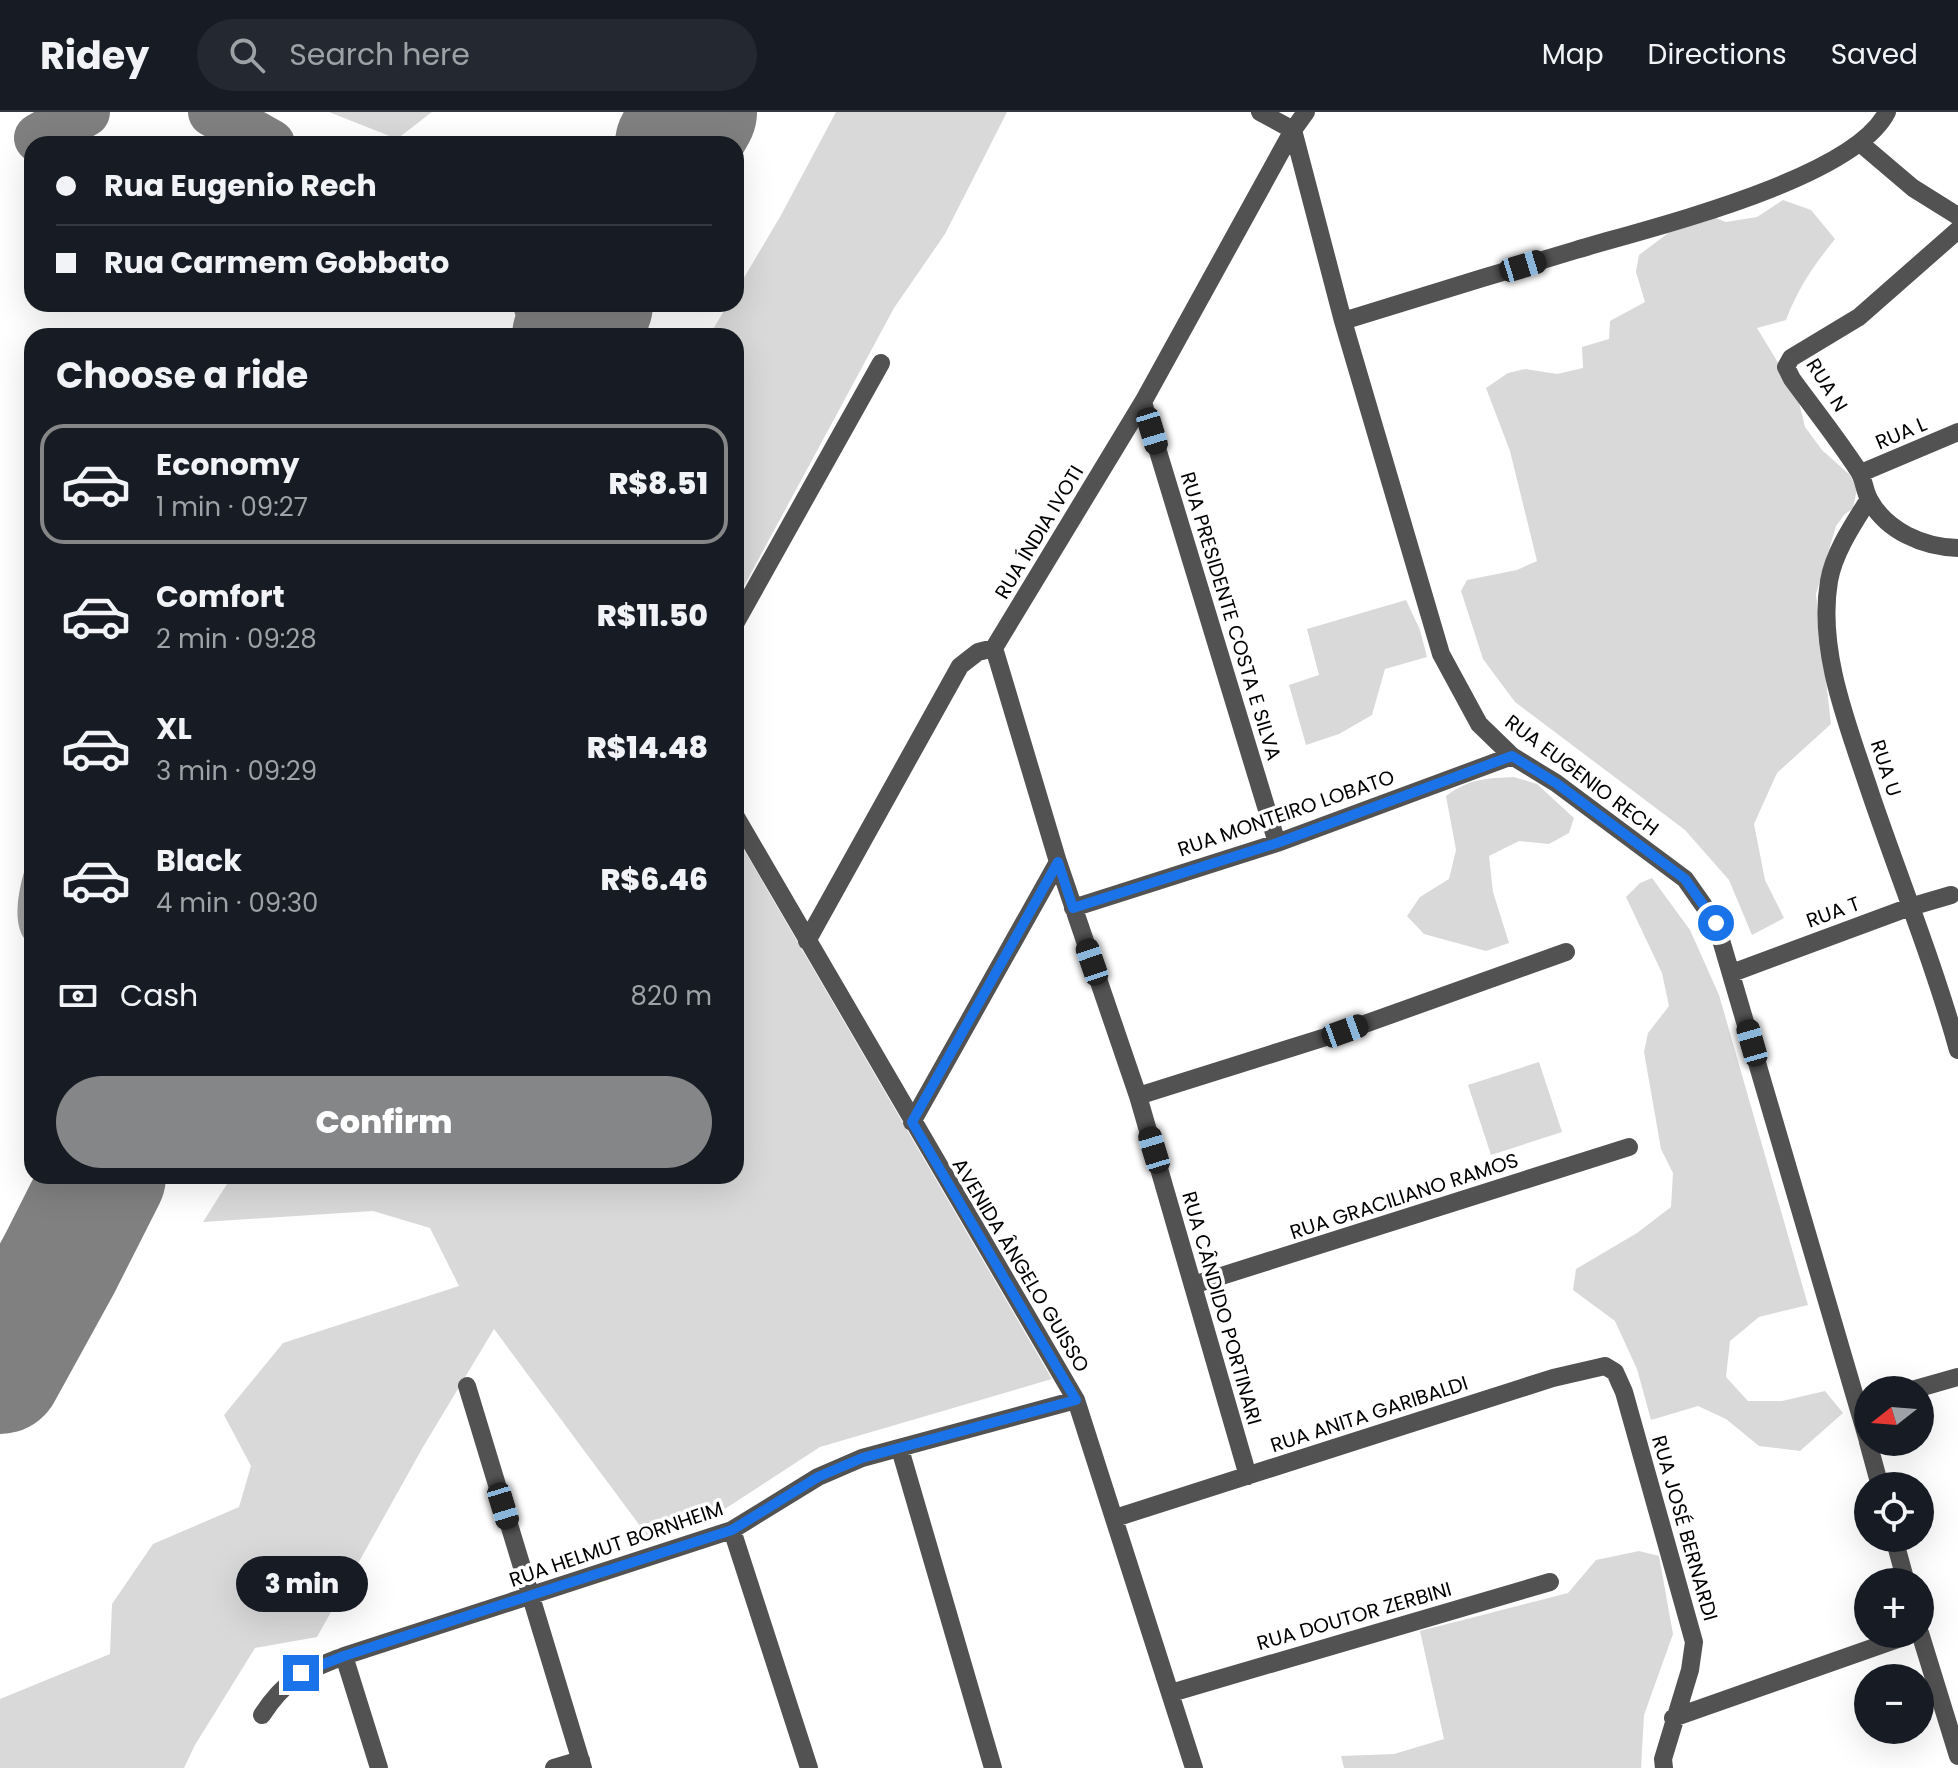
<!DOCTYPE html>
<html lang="en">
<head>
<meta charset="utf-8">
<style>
  body { margin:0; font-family:Poppins,sans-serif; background:#242831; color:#f1f3f6; height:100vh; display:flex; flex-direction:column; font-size:30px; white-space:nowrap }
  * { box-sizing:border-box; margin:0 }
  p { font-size:26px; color:#9ea1a6 }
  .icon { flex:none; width:44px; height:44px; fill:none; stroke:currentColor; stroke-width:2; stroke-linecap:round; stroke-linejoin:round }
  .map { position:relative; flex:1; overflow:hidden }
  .drawer { position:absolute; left:24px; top:216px; width:720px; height:856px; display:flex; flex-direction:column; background:#171b24; border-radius:24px; box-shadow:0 8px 32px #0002 }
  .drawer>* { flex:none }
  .top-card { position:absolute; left:24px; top:24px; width:720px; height:176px; border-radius:24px; box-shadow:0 8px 32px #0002; display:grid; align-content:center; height:176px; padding:0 32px; background:#171b24 }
  .needle { width:52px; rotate:253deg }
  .controls { position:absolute; left:1854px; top:1264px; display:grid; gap:16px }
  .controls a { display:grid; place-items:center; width:80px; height:80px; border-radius:50%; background:#171b24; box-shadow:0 8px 32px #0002; font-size:40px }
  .end { position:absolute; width:36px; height:36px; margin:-18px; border:10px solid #1a73e8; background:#fff; box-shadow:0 0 0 4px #fff }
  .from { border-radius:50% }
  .bubble { position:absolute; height:56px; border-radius:28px; background:#171b24; box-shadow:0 8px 32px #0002; font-size:26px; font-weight:800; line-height:56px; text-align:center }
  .car { position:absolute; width:24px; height:48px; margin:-24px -12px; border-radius:10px; box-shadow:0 0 6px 2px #0007; background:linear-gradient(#222 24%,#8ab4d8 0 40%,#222 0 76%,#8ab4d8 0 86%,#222 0) }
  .top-card b { display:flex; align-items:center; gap:28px; height:76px; font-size:30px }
  .top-card b+b { border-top:2px solid #363941 }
  .top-card i { width:20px; height:20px; background:#f1f3f6 }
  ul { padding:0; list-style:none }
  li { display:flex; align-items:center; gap:24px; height:120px; margin:0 16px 12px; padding:0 16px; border:4px solid transparent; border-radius:24px }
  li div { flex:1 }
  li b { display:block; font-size:30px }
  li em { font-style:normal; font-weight:800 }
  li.selected { border-color:#858687 }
  li>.icon { width:72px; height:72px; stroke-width:1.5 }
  h2 { padding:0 32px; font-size:36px; line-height:96px }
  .pay { display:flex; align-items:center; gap:20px; height:88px; padding:0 32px; font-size:30px }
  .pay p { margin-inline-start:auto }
  .cta { display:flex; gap:16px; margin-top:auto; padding:16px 32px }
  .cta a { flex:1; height:92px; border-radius:48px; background:#858687; color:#fff; font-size:32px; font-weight:800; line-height:92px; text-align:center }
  header { display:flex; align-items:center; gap:48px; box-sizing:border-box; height:112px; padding:0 40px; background:#171b24; border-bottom:2px solid #363941 }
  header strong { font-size:38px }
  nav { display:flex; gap:44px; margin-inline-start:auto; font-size:28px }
  .search { width:560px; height:72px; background:#242831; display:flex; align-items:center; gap:20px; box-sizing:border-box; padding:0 28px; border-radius:44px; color:#9ea1a6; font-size:30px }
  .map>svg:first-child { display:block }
</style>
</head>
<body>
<header>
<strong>Ridey</strong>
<div class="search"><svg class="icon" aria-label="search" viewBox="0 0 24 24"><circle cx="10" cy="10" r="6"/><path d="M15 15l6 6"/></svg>Search here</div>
<nav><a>Map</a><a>Directions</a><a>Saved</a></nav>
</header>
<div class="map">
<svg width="1958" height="1656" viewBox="0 0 1958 1656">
  <rect width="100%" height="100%" fill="#fff"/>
  <!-- green -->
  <path fill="#d9d9d9" d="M329 0H432L397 27Z
    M836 0H1007L945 122 894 196 736 489V224H709L728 192H736V179L780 105Z
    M1783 88 1811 98 1835 127C1814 153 1798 176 1786 208L1757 216 1797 282 1805 315 1822 338 1850 363 1857 377 1853 396 1844 403 1836 414 1816 482 1831 612 1777 661 1754 712 1765 768 1784 806 1752 823 1729 768 1685 718 1515 590 1483 547 1461 479 1467 468 1517 458 1537 449 1510 339 1486 276 1508 261 1525 257 1557 262 1583 256 1582 235 1609 227 1610 209 1645 190 1636 160 1639 143 1679 113 1711 104 1726 110 1757 105Z
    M1406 488 1420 518 1427 545 1385 557 1372 603 1339 622 1306 633 1289 573 1319 563 1307 517Z
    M1514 665 1537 672 1574 706 1569 721 1549 732 1519 729 1489 744 1493 780 1509 831 1486 839 1424 822 1407 804 1420 785 1449 767 1456 738 1446 684C1469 667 1486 666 1514 665Z
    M736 724 1052 1267 820 1335 717 1402 649 1426 494 1217 423 1335 317 1525 255 1536 195 1633 184 1656H0V1587L110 1542 112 1492 153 1432 239 1395 251 1354 224 1303 283 1231 459 1174 430 1116 373 1099 203 1110 232 1064H736Z
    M1652 766 1690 818 1719 883 1808 1193 1759 1205 1730 1229 1726 1265 1748 1289H1782L1825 1279 1843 1301 1800 1339 1759 1334 1726 1307 1698 1294 1651 1308 1637 1257 1615 1209 1573 1178 1576 1157 1637 1121 1671 1095 1673 1061 1661 1037 1644 940 1648 921 1669 894 1662 861 1626 785 1640 771Z
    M1539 950 1562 1020 1491 1043 1468 973Z
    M1639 1439 1659 1444 1673 1522 1644 1603 1641 1656H1344L1341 1644 1394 1642 1444 1627 1420 1519 1568 1481 1596 1448Z"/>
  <!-- water -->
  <path fill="#a0a0a0" d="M32 738V833C5 819 22 760 32 738Z"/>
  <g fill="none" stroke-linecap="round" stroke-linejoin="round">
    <!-- taxiway -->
    <path stroke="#808080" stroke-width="50" d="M213 0 270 32
      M39 26 85 0
      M538 192 551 224
      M0 1187 31 1177 60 1151"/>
    <!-- runway -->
    <path stroke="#808080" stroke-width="124" d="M677 32 695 0
      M574 224 591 192
      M0 1260 60 1151 104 1064"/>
    <!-- minor -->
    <path stroke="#525252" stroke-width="18" d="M1260 0 1293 18
      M1293 18 1343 209 1441 542 1479 612 1512 644 1556 671 1685 767 1716 811 1868 1329
      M1860 31 1913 76 1958 104
      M1958 118 1859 205 1791 246 1786 255 1792 267C1814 297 1837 326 1858 358 1864 366 1864 378 1869 387 1886 419 1923 435 1958 436
      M1343 209C1421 185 1498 161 1576 138 1649 116 1853 68 1887 0
      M1143 290 1277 731
      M1861 361 1958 320
      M1869 387C1854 411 1834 440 1829 469 1817 540 1849 616 1871 683 1900 768 1934 852 1958 938
      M736 510 881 251
      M994 536 1058 750 1138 984 1248 1364
      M736 705 1076 1288 1194 1656
      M1073 796 1277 731 1512 644
      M807 829 960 554 978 540 994 536 1143 290 1293 18 1306 0
      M1732 861 1910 795 1951 783
      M1138 984 1345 919 1566 840
      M912 1010 1058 750
      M1193 1173 1629 1035
      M467 1274 583 1656
      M1912 1278 1958 1265
      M1868 1330 1880 1374
      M900 1337 993 1656
      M1115 1406 1553 1266 1605 1254 1615 1260 1624 1280 1694 1530 1690 1558 1663 1647 1664 1656
      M732 1418 809 1656
      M1894 1426 1906 1470
      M1920 1521 1958 1644
      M344 1544 379 1656
      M1171 1581 1550 1470
      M262 1603C287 1565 304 1560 344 1544L732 1418 818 1365 862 1346 1076 1288
      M1673 1606 1912 1522
      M554 1656 581 1648"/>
  </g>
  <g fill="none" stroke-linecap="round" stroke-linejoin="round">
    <!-- route -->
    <path stroke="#1a73e8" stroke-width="10" d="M301 1561 344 1544 732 1418 818 1365 862 1346 1076 1288 912 1010 1058 750 1073 796 1277 731 1512 644 1556 671 1685 767 1716 811"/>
  </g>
  <g text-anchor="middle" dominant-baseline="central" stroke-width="7" stroke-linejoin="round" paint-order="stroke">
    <!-- street labels -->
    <g font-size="20" fill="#000" stroke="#fff">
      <text transform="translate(1827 273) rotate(58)">RUA N</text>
      <text transform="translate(1901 321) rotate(-23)">RUA L</text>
      <text transform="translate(1039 420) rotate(-59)">RUA ÍNDIA IVOTI</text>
      <text transform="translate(1231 504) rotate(73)">RUA PRESIDENTE COSTA E SILVA</text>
      <text transform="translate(1886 656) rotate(72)">RUA U</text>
      <text transform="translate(1582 663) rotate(37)">RUA EUGENIO RECH</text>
      <text transform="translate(1286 701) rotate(-19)">RUA MONTEIRO LOBATO</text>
      <text transform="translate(1833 800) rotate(-20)">RUA T</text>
      <text transform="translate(1404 1084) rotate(-18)">RUA GRACILIANO RAMOS</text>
      <text transform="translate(1021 1153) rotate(59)">AVENIDA ÂNGELO GUISSO</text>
      <text transform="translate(1222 1196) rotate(74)">RUA CÂNDIDO PORTINARI</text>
      <text transform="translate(1369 1302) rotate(-18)">RUA ANITA GARIBALDI</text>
      <text transform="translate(1685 1416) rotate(74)">RUA JOSÉ BERNARDI</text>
      <text transform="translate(616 1432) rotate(-19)">RUA HELMUT BORNHEIM</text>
      <text transform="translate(1354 1504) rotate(-16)">RUA DOUTOR ZERBINI</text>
    </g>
  </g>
</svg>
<div class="controls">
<a><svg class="needle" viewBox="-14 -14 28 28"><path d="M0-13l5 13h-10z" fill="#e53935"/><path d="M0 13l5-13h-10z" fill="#9ea1a6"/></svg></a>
<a><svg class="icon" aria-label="locate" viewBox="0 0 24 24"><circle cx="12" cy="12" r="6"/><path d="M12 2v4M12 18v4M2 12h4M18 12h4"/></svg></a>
<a>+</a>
<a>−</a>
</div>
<i class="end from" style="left:1716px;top:811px"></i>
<i class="end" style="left:301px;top:1561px"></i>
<div class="bubble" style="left:236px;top:1444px;width:132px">3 min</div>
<i class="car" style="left:1523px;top:154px;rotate:73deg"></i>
<i class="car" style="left:1152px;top:319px;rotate:163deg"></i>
<i class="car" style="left:1092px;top:850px;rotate:341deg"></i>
<i class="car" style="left:1345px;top:919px;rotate:70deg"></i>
<i class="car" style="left:1752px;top:931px;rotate:344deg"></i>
<i class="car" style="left:1154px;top:1038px;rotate:343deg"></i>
<i class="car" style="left:503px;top:1394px;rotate:163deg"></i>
<div class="top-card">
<b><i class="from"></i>Rua Eugenio Rech</b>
<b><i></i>Rua Carmem Gobbato</b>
</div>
<section class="drawer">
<h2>Choose a ride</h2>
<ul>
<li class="selected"><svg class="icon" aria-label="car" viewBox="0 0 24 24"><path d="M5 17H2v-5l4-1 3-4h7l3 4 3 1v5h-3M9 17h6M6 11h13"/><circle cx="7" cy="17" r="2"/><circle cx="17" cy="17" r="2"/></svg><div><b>Economy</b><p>1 min · 09:27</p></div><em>R$8.51</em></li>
<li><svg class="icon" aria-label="car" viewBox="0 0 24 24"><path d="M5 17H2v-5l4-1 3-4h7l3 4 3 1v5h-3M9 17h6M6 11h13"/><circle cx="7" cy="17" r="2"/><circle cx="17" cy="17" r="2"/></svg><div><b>Comfort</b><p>2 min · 09:28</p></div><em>R$11.50</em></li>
<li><svg class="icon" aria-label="car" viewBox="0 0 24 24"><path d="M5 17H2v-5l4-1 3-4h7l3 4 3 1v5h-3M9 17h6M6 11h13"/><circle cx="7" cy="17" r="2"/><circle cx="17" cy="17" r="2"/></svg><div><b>XL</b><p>3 min · 09:29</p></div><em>R$14.48</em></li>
<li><svg class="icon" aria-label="car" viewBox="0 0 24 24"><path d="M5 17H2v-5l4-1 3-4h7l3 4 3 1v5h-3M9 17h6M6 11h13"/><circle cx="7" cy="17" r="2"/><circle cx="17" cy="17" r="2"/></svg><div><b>Black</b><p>4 min · 09:30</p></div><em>R$6.46</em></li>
</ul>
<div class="pay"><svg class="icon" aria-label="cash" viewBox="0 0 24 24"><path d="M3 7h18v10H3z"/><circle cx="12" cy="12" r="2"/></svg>Cash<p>820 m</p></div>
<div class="cta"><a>Confirm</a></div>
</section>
</div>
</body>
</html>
